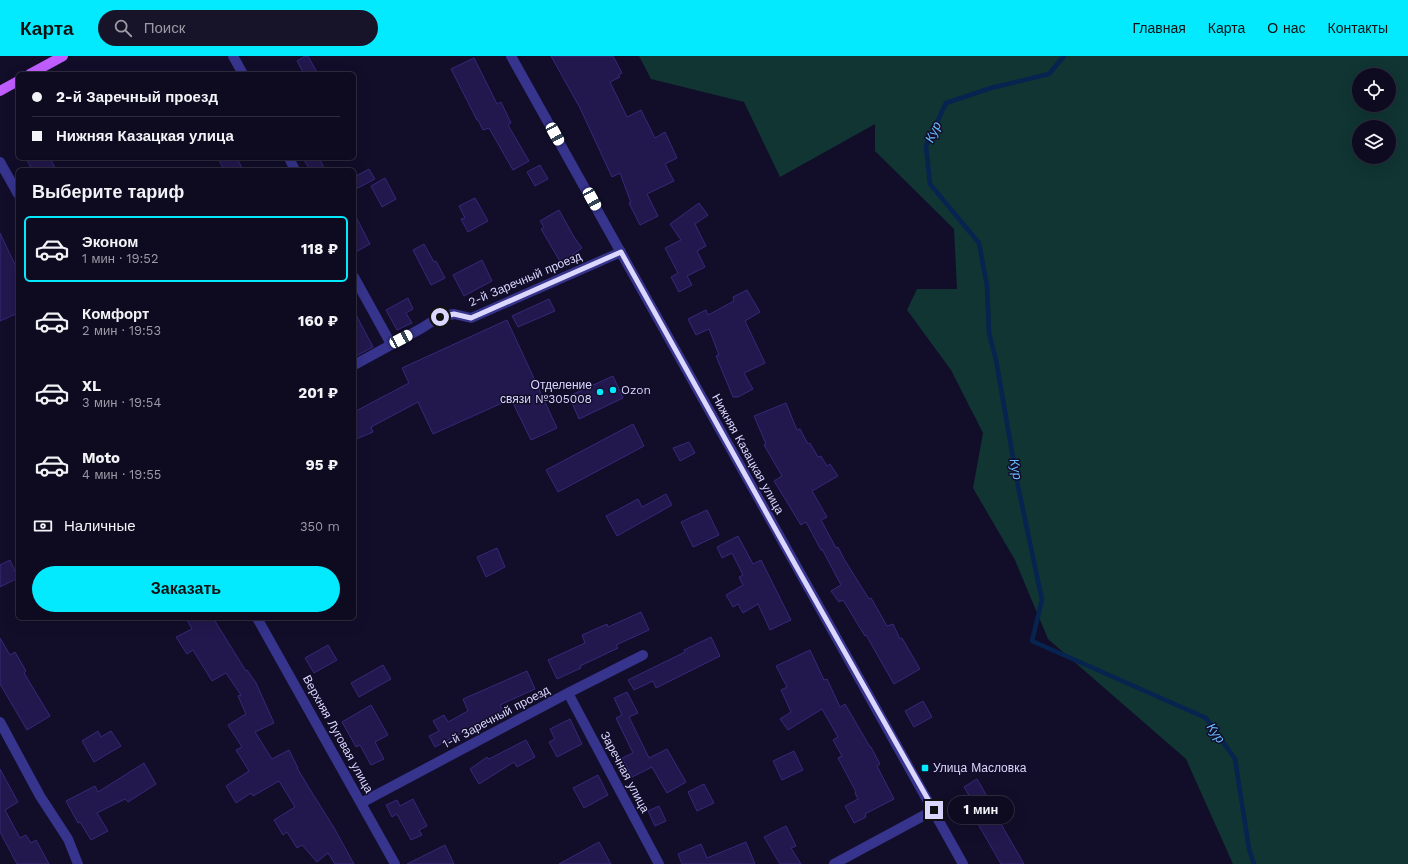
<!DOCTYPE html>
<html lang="ru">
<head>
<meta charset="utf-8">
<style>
  body { margin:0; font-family:"Work Sans",sans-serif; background:#171329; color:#f1f3f6; height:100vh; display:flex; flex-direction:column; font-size:15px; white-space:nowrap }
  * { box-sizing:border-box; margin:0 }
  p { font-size:13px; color:#9b9aa5 }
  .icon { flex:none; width:22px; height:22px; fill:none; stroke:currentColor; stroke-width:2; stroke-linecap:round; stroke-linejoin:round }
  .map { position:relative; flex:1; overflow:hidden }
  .details { position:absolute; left:16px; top:112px; width:340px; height:452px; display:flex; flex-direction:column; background:#0e0a20; border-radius:6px; box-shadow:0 4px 16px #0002,0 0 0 1px #2e2b3e }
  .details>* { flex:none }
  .hud { position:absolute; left:16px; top:16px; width:340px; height:88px; border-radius:6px; box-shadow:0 4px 16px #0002,0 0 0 1px #2e2b3e; display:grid; align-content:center; height:88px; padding:0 16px; background:#0e0a20 }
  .buttons { position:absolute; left:1352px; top:12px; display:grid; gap:8px }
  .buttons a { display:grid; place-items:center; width:44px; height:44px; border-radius:50%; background:#0e0a20; box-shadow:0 4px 16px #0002,0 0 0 1px #2e2b3e; font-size:20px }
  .end { position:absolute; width:18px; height:18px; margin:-9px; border:5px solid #dbd7ff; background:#111; box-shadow:0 0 0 2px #111 }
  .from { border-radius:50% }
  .bubble { position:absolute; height:28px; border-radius:14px; background:#0e0a20; box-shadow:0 4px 16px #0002,0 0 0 1px #2e2b3e; font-size:13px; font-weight:700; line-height:28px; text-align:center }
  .car { position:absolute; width:12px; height:24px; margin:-12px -6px; border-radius:5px; box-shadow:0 0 3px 1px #0007; background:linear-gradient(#fff 24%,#345 0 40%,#fff 0 76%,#345 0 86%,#fff 0) }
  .hud b { display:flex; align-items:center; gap:14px; height:38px; font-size:15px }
  .hud b+b { border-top:1px solid #2e2b3e }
  .hud i { width:10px; height:10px; background:#f1f3f6 }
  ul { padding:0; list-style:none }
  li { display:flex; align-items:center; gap:12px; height:66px; margin:0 8px 6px; padding:0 8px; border:2px solid transparent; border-radius:6px }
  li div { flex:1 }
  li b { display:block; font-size:15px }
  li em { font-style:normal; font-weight:700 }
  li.active { border-color:#03eaff }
  li>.icon { width:36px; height:36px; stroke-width:1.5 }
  h2 { padding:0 16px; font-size:18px; line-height:48px }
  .pay { display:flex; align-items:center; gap:10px; height:44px; padding:0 16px; font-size:15px }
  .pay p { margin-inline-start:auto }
  .button { display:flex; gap:8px; margin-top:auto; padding:8px 16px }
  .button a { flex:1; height:46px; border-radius:24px; background:#03eaff; color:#111; font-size:16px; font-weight:700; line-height:46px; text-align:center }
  header { display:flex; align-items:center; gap:24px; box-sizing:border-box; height:56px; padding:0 20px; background:#03eaff; color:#111 }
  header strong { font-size:19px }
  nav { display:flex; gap:22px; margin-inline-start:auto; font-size:14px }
  .search { width:280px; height:36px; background:#171329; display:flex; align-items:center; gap:10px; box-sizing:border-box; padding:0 14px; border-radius:22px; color:#9b9aa5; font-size:15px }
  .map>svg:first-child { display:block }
</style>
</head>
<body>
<header>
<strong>Карта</strong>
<div class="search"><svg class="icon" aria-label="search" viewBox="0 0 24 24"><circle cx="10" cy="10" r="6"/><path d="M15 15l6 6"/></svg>Поиск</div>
<nav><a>Главная</a><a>Карта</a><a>О нас</a><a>Контакты</a></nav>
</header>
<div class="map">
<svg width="1408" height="808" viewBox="0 0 1408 808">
  <rect width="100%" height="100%" fill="#120e2a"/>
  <!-- green -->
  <path fill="#103533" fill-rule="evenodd" d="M639 0H1408V808H1233L1186 703 1048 583 1015 504 973 432 983 377 951 314 907 254 917 233H957L954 173 875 95V68L780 121 744 46 651 23ZM1359 19H1389V49H1359ZM1359 71H1389V101H1359Z"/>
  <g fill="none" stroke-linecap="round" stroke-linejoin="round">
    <!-- stream -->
    <path stroke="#07234f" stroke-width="4.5" d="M1064 0 1049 18 991 32 946 47 926 90 930 128 979 187 987 230 989 277 996 304 1018 430 1042 544 1032 585 1206 662 1235 703 1249 793 1254 808"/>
  </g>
  <!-- building -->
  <path fill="#22184d" stroke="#37287b" d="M305 0H308L318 18H304L297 5Z
    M551 0H613L622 17 618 19 620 21 610 26 627 61 641 54 655 82 665 76 677 102 665 108 674 125 647 138 658 160 640 169 629 147H631L620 117 612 121 580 52Z
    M474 2 497 48 501 46 511 67 508 69 529 105 513 114 489 72 483 74 478 64H477L451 13Z
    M26 102H50L56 114H32Z
    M218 102H237L243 114H224Z
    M303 102H319L325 114H310Z
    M540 109 548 123 535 130 527 116Z
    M369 113 375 123 354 134V121Z
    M385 122 396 143 382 151 371 130Z
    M475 142 488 165 468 176 461 163 465 162 459 150Z
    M699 147 708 159 695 168 706 190 697 195 705 211 687 220 692 229 679 236 671 221 678 217 665 192 681 184 670 168Z
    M559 154 574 181 582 192 561 207 541 173 544 171 540 165Z
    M354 157 370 188 354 197Z
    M0 177 18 215V257L0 265Z
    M424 188 434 206 436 205 445 222 431 229 413 194Z
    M482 204 492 225 464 240 453 219Z
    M747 234 760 256 745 265 765 307 744 317 753 333 738 341H733L716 300 719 299 709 273 696 279 688 263 706 254 708 259 734 245 733 241Z
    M408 242 413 253 406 257 412 267 397 274 386 254Z
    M549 243 555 255 518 271 512 260Z
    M354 255 373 291 354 301Z
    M507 264 557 372 531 384 511 343 433 378 418 346 371 371 373 376 354 384V356L409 327 402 312Z
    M613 320 623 342 579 363 569 340Z
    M786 347 797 374 800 373 808 388 810 387 818 401 821 400 827 410 830 408 838 420 812 435 827 461 821 464 836 492 838 491 844 503 869 543 871 542 887 570 893 568 900 583 902 582 920 613 894 628 866 579 865 580 843 544 839 546 831 535 841 529 822 493 821 494 806 466 801 469 774 425 782 420 764 389 766 388 754 360Z
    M633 368 644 390 558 436 546 414Z
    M689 386 695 397 680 405 673 392Z
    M666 438 672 449 617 480 606 460 638 443 642 451Z
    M707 454 719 479 693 491 681 466Z
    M738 480 753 508 761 504 791 564 770 574 758 548 743 557 738 548 733 551 726 539 743 529 739 521 743 519 732 497 722 502 717 491Z
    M497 492 505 511 486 521 477 501Z
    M10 504 18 522 0 531V509Z
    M641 556 649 574 616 589 618 592 580 610 581 612 557 623 548 604 585 587 582 579 607 568 608 571Z
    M186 562H213L246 615 247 614 256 627 274 667 255 676 272 703 289 694 298 712H297L314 740 333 770 354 808H335L328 797 317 806 302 789 297 792 287 776 283 779 274 764 295 751 279 725 253 740 251 737 236 747 226 730 249 715 236 694 242 691 228 669 246 658 238 640 241 639 226 617 212 625 193 594 187 598 176 581 192 573Z
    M711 581 720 600 656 632 653 625 634 634 628 624 685 596 684 594Z
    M0 582 10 599 15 596 26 615 24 617 50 660 27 674 0 628Z
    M328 589 337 604 314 617 305 602Z
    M810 594 824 624 827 623 840 651 845 648 870 691H871L880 708 877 710 894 743 865 758 866 761 854 767 845 750 858 743 855 737 856 736 838 702 842 700 833 684 838 681 822 653 788 674 780 663 791 656 781 634 787 631 776 610Z
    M383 609 391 623 359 641 351 627Z
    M527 615 535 633 500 649 505 659 476 673 475 670 435 691 429 680 439 675 433 665 444 659 448 666 468 655 463 643Z
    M627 636 638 657 629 661 649 702 667 693 686 726 667 737 652 711 632 721 622 702 633 697 616 662 622 659 614 642Z
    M923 645 932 661 914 671 905 655Z
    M371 649 388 679 375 686 384 703 371 709 360 689 356 691 342 666Z
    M570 663 582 688 557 701 549 686 555 683 550 673Z
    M98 675 101 681 111 675 121 690 94 706 82 685Z
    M526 684 535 701 517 711 514 706 479 728 470 713 487 701 489 703Z
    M794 695 803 714 782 724 773 705Z
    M144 707 156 728 128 746 125 743 97 757 108 775 91 784 80 766 78 767 66 745 95 730 98 736Z
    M0 713 18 746 5 754 20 782 26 779 31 787 36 784 49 808H17L0 776Z
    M598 719 608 739 584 752 573 732Z
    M977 723 988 742H986L1024 808H1001L970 754 976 751 964 731Z
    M704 728 714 747 697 755 688 736Z
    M413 743 427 770 419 774 422 779 411 784 397 758 392 761 386 749 397 744 400 750Z
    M659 750 666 765 655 770 648 755Z
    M786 770 796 790 791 792 801 808H780L764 781Z
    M599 786 611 808H559Z
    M746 786 755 808H682L678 798 701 788 707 802Z
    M445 789 454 808H407Z"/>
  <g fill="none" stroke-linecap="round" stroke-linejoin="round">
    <!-- minor -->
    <path stroke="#36348d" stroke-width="10" d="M233 0 243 18
      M289 102 295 114
      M0 106 18 138
      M354 221 391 288
      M354 309 422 272 439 261 454 258 471 262 621 196
      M257 562 395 808
      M568 637 659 808
      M0 666 40 740 68 783 78 808
      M361 747 568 637 643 599
      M834 808 934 754"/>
    <!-- tertiary -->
    <path stroke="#36348d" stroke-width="10" d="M511 0 963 808"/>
    <!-- primary -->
    <path stroke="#c05eff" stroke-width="10" d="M30 18 63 0
      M0 35 18 25"/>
  </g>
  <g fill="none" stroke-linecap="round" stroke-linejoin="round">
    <!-- route -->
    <path stroke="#dbd7ff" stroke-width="5" d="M440 261 454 258 471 262 621 196 796 510 934 754"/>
  </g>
  <!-- markers -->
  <g fill="#03eaff" stroke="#120e2a" stroke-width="1.5">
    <circle cx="613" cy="334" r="4"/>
    <circle cx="600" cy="336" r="4"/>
    <rect x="921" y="708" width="8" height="8" rx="2"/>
  </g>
  <g text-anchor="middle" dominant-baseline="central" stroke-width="3" stroke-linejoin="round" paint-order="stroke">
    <!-- street labels -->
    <g font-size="12" fill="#dbd7ff" stroke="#120e2a">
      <text transform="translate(525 223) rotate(-23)">2-й Заречный проезд</text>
      <text transform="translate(748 398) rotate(61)">Нижняя Казацкая улица</text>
      <text transform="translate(496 661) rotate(-28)">1-й Заречный проезд</text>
      <text transform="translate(338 678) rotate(61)">Верхняя Луговая улица</text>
      <text transform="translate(625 716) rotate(62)">Заречная улица</text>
    </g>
    <!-- poi labels -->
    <g font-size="12" fill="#dbd7ff" stroke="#120e2a" text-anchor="start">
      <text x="592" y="329" text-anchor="end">Отделение<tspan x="592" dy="14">связи №305008</tspan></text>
      <text x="621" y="334">Ozon</text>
      <text x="933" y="712">Улица Масловка</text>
    </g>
    <!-- water labels -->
    <g font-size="13" font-style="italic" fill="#65baff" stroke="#120e2a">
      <text transform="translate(933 76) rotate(-66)">Кур</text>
      <text transform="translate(1016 413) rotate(79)">Кур</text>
      <text transform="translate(1216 677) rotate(55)">Кур</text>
    </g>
  </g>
</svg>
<div class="buttons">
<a><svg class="icon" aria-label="locate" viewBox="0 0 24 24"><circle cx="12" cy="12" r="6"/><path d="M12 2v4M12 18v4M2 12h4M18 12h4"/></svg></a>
<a><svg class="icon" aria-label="layers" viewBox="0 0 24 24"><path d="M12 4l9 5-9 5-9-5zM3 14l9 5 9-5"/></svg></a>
</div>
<i class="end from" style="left:440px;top:261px"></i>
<i class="end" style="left:934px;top:754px"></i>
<div class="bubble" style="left:948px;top:740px;width:66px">1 мин</div>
<i class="car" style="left:555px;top:78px;rotate:151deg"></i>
<i class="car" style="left:592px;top:143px;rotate:151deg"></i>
<i class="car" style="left:401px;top:283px;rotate:62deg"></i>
<div class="hud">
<b><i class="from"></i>2-й Заречный проезд</b>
<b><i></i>Нижняя Казацкая улица</b>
</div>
<section class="details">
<h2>Выберите тариф</h2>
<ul>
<li class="active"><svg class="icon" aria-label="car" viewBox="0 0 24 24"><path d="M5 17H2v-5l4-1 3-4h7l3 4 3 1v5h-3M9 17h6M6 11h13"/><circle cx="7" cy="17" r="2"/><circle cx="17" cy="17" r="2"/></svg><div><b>Эконом</b><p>1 мин · 19:52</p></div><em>118 ₽</em></li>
<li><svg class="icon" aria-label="car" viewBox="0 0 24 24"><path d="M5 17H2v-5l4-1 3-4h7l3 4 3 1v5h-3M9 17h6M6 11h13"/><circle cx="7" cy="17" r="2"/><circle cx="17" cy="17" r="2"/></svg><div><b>Комфорт</b><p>2 мин · 19:53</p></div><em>160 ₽</em></li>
<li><svg class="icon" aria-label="car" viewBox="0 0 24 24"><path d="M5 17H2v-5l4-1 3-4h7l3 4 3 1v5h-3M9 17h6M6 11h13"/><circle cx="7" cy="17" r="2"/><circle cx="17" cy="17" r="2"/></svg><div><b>XL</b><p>3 мин · 19:54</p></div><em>201 ₽</em></li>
<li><svg class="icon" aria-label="car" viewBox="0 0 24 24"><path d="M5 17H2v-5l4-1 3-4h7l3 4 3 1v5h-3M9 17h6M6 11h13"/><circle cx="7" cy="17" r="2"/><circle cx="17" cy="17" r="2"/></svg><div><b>Moto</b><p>4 мин · 19:55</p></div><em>95 ₽</em></li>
</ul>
<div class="pay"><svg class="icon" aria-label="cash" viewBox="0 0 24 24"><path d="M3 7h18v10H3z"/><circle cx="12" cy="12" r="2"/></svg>Наличные<p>350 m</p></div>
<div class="button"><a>Заказать</a></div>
</section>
</div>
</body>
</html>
